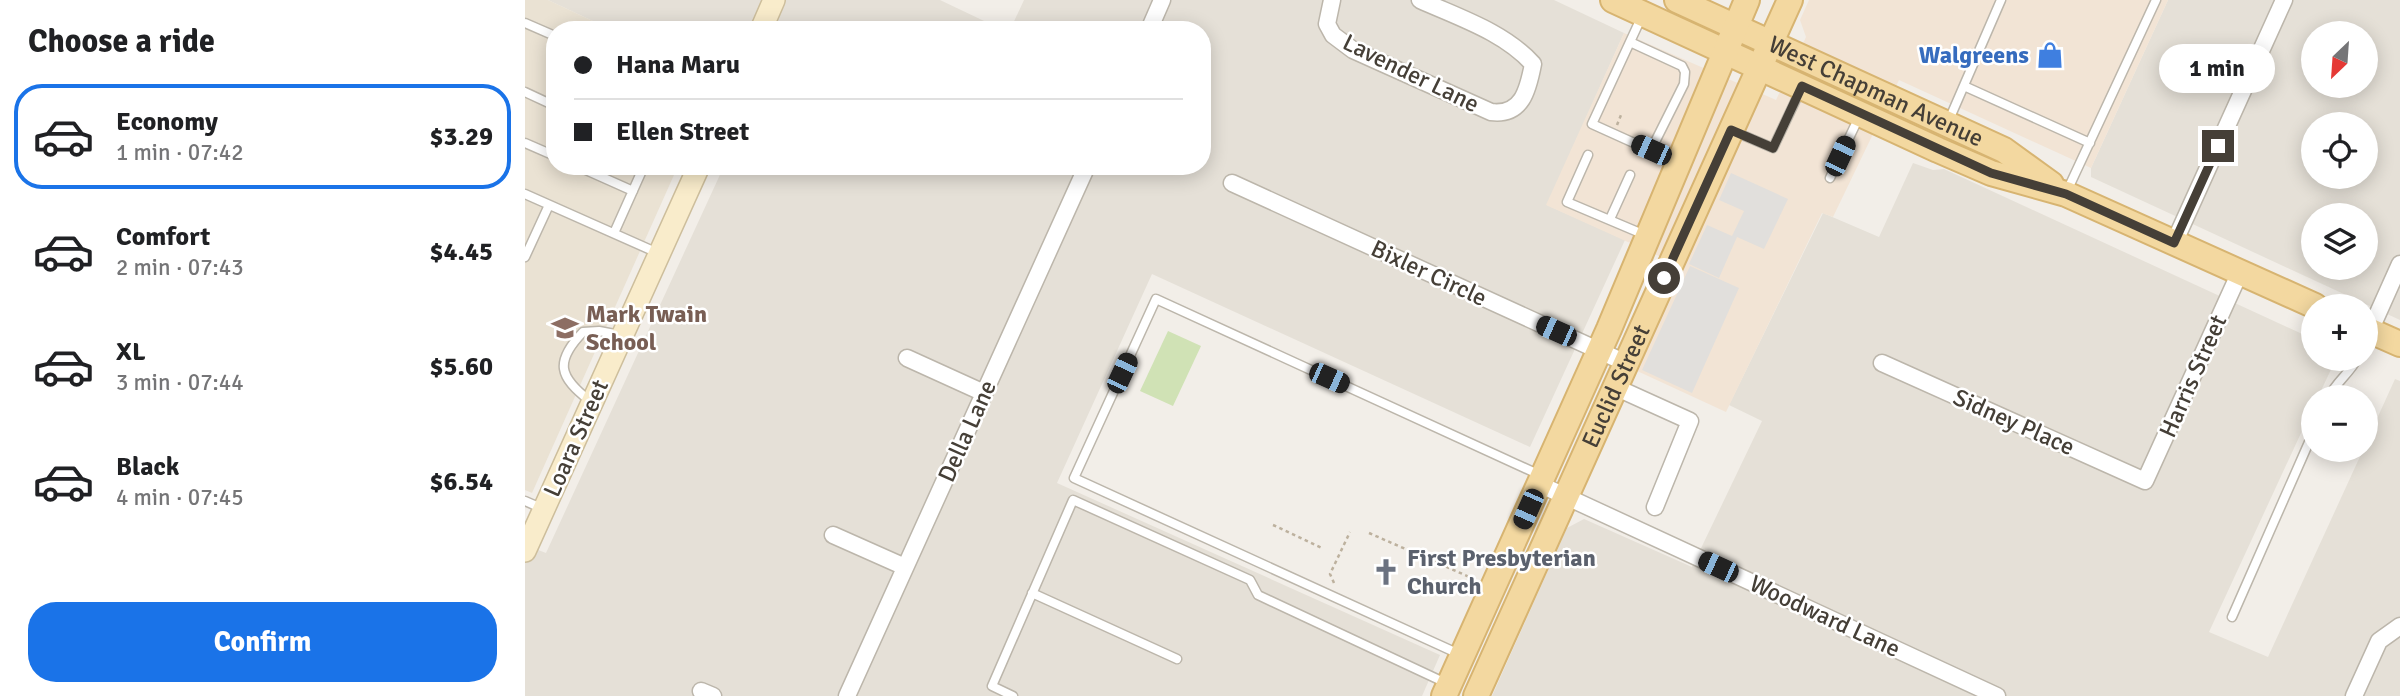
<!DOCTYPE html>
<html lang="en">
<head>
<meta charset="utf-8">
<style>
  body { margin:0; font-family:Signika,sans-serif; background:#f6f6f6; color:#202124; height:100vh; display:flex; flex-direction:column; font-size:26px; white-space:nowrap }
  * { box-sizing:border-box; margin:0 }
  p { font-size:23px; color:#757577 }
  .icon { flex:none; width:38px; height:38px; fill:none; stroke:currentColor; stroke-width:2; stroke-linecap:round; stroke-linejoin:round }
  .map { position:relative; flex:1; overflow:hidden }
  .sheet { display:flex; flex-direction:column; background:#fff; width:525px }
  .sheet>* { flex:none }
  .top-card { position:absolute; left:21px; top:21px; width:665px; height:154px; border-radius:28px; box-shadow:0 4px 18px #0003; display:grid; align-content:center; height:154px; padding:0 28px; background:#fff }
  .needle { width:46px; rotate:205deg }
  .controls { position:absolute; left:1776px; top:21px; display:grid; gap:14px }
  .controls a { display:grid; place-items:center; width:77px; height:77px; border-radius:50%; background:#fff; box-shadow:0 4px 18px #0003; font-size:35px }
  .end { position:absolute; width:32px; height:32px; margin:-16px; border:9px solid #453f37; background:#fff; box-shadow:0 0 0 4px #fff }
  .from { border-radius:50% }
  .bubble { position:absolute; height:49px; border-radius:24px; background:#fff; box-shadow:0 4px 18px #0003; font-size:23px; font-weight:700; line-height:49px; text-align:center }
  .car { position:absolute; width:21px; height:42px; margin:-21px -10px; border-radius:9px; box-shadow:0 0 5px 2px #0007; background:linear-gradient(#222 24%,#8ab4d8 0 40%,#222 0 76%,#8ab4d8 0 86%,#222 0) }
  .top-card b { display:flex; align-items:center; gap:24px; height:66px; font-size:26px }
  .top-card b+b { border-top:2px solid #e0e0e0 }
  .top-card i { width:18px; height:18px; background:#202124 }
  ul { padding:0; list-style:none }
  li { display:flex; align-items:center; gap:21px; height:105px; margin:0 14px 10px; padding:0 14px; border:4px solid transparent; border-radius:28px }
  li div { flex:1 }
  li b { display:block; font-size:26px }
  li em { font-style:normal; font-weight:700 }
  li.selected { border-color:#1a73e8 }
  li>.icon { width:63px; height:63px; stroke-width:1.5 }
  h2 { padding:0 28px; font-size:32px; line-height:84px }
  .primary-button { display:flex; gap:14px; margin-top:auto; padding:14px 28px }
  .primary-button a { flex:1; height:80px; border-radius:28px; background:#1a73e8; color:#fff; font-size:28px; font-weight:700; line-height:80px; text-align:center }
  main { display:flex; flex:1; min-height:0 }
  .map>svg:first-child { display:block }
</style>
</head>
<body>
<main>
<section class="sheet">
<h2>Choose a ride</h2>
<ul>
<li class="selected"><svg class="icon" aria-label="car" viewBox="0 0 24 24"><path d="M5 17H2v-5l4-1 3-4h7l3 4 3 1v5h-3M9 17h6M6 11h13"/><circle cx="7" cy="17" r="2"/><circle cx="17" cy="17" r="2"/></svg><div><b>Economy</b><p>1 min · 07:42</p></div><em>$3.29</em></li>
<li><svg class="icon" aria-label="car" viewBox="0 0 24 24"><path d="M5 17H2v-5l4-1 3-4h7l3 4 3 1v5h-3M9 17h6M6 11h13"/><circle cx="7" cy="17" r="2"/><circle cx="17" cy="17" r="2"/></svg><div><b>Comfort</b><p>2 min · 07:43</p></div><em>$4.45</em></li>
<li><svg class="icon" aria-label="car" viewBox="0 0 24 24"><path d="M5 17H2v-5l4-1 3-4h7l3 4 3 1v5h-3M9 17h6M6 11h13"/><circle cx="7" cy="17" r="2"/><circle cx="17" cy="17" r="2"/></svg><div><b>XL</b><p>3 min · 07:44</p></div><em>$5.60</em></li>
<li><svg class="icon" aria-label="car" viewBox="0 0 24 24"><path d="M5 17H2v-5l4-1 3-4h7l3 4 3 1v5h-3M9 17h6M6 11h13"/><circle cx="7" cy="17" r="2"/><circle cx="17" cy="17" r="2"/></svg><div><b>Black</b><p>4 min · 07:45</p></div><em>$6.54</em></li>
</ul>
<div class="primary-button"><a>Confirm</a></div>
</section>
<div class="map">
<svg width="1875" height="696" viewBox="0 0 1875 696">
  <rect width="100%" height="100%" fill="#f2eee8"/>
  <!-- residential -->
  <path fill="#e5e0d7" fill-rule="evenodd" d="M23 0H415L478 30H87Z
    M499 0H1029L1099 33 1022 205 1100 240 1005 447 627 274 532 483 915 655 897 696H0V545L21 553 199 166H677V30H485Z
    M1643 0H1875V320L1566 177V168ZM1788 33H1841V86H1788ZM1788 124H1841V177H1788ZM1788 215H1841V268H1788Z
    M1388 163 1408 170 1419 169 1788 339V359H1811L1793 397H1788V407L1684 632 1743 657 1838 450H1841V443L1870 379 1875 381V696H967L1042 528 1059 519 1167 567 1237 421 1204 405 1298 213 1354 237Z"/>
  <!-- commercial -->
  <path fill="#f2e4d5" d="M1284 0H1643L1566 168 1374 80 1308 217 1297 213 1201 412 1110 370 1156 266 1021 205 1099 33 1251 100 1281 37 1275 20Z"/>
  <!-- education -->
  <path fill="#eae2d3" d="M0 0H23L87 30H30V166H153L7 493 0 490Z"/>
  <!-- pitch -->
  <path fill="#d0e2b5" d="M643 331 676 346 648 406 615 391Z"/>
  <!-- parking -->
  <path fill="#e1dfdc" d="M1206 173 1263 199 1239 249 1212 237 1194 278 1164 264 1182 225 1207 236 1219 211 1194 200Z
    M1165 266 1214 288 1167 393 1117 370Z"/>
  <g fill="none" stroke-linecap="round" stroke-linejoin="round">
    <defs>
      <path id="lane" d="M1117 16 1067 124 1151 162
        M0 23 30 36
        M1105 42 1157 66 1160 72 1159 84 1126 150
        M1439 86 1565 143
        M0 92 30 106
        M1424 120 1476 0
        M1208 131 1248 148 1276 89
        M0 143 30 156
        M1063 155 1042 202 1120 235
        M52 166 108 191
        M1305 178 1334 117
        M1542 191 1631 0
        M0 194 135 254
        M1085 219 1105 175
        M89 233 119 166
        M0 257 24 205
        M1804 397C1811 382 1824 374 1832 359
        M65 401C34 377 29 362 58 332L74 331 95 335
        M0 501 16 508
        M507 593 652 659
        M1707 617 1788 433
        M934 654 549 478 631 299 1015 475
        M488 696 467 686 548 500 725 580 733 595 923 684"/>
      <path id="street" d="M807 0 802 24 808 35 828 50 966 112C997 116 1003 90 1008 64 979 32 935 18 895 0
        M624 30 637 0
        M707 183 1101 363
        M1649 243 1759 0
        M1845 331 1875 264
        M382 358 459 393
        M1357 363 1620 481 1715 272
        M1090 387 1165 421 1130 507
        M1014 484 1472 696
        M308 535 380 567
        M176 691 188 696
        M322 696 562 166
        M1829 696 1854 641 1875 626"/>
      <path id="secondary" d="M236 30 249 0
        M0 551 174 166"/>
      <g id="primary">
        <path d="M1088 0 1413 150 1466 173 1541 194 1790 306"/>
        <path id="s1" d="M1152 0 1479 150 1526 184"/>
        <path d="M1841 329 1875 344"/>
        <path d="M919 696 1084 329 1222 0"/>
        <path id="s2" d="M951 696 1265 0"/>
      </g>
    </defs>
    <!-- lane casing -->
    <use href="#lane" stroke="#bcb6ab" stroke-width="11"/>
    <!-- street casing -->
    <use href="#street" stroke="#bcb6ab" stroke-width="19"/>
    <!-- secondary casing -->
    <use href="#secondary" stroke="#cdbe9c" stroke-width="24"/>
    <!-- primary casing -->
    <use href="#primary" stroke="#d7b471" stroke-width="28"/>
    <!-- path -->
    <path stroke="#bdb19e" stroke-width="2.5" stroke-dasharray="3.5 3.5" stroke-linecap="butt" d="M1092 125 1096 115
      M748 525 797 548
      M844 533 949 579
      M809 583 805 574 825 532"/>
    <!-- lane -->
    <use href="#lane" stroke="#fff" stroke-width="8"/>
    <!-- street -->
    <use href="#street" stroke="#fff" stroke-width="16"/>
    <!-- secondary -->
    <use href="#secondary" stroke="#f9eccb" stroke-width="21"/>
    <!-- primary -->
    <use href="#primary" stroke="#f3d8a0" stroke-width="24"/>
  </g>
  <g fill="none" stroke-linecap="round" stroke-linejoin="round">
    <!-- route -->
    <path stroke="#453f37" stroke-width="9" d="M1139 278 1206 130 1248 148 1277 86 1466 173 1541 194 1649 243 1693 146"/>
  </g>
  <!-- icons -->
  <defs>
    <symbol id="shop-bare" viewBox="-9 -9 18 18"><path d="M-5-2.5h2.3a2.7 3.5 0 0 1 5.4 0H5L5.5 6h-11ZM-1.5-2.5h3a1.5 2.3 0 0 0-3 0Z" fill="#3f7fe0" stroke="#fff" stroke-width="2.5" paint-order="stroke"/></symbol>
    <symbol id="school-bare" viewBox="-9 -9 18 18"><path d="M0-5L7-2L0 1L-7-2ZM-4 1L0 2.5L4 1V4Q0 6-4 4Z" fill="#8d6e63" stroke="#fff" stroke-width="2.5" paint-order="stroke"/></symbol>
    <symbol id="church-bare" viewBox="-9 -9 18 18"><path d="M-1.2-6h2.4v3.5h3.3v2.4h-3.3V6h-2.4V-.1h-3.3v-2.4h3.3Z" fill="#6b7280" stroke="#fff" stroke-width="2.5" paint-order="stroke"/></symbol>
  </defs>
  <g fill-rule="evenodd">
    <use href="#shop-bare" x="1506" y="36" width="38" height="38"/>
    <use href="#school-bare" x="21" y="309" width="38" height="38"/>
    <use href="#church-bare" x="842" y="553" width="38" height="38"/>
  </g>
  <g text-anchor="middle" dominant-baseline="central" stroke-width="5" stroke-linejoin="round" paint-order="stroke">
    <!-- shop labels -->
    <g font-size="24" font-weight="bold" fill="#366cbe" stroke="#fff" text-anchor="end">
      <text x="1504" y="55">Walgreens</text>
    </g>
    <!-- street labels -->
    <g font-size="24" fill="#453f37" stroke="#fff">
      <text transform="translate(886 73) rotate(26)">Lavender Lane</text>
      <text stroke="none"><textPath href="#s1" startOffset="219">West Chapman Avenue</textPath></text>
      <text transform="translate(904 273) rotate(25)">Bixler Circle</text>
      <text transform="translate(1668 376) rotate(-66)">Harris Street</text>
      <text stroke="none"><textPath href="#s2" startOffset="340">Euclid Street</textPath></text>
      <text transform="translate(1489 422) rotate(24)">Sidney Place</text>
      <text transform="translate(442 431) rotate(-66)">Della Lane</text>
      <text transform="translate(51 438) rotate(-66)">Loara Street</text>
      <text transform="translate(1300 616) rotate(25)">Woodward Lane</text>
    </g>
    <!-- education labels -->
    <g font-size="24" font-weight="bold" fill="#785e54" stroke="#fff" text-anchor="start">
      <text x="61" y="314">Mark Twain<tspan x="61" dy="28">School</tspan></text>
    </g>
    <!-- worship labels -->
    <g font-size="24" font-weight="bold" fill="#5b616d" stroke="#fff" text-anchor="start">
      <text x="882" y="558">First Presbyterian<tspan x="882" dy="28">Church</tspan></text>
    </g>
  </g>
</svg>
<div class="controls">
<a><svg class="needle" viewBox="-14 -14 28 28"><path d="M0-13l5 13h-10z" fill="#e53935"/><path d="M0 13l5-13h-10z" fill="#757577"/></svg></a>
<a><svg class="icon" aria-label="locate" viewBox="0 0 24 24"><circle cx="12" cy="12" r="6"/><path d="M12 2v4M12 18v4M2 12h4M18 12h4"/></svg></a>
<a><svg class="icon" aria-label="layers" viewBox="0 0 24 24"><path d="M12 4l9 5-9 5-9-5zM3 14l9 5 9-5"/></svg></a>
<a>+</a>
<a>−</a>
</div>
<i class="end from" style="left:1139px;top:278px"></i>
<i class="end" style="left:1693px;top:146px"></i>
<div class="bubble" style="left:1634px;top:44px;width:116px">1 min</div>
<i class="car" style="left:1126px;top:150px;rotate:294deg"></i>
<i class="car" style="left:1315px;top:156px;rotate:25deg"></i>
<i class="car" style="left:1031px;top:331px;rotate:294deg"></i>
<i class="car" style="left:597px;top:373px;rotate:25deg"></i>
<i class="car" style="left:804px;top:378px;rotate:114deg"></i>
<i class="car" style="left:1003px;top:509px;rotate:204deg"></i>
<i class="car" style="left:1193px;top:567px;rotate:295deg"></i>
<div class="top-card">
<b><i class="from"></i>Hana Maru</b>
<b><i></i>Ellen Street</b>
</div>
</div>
</main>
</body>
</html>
